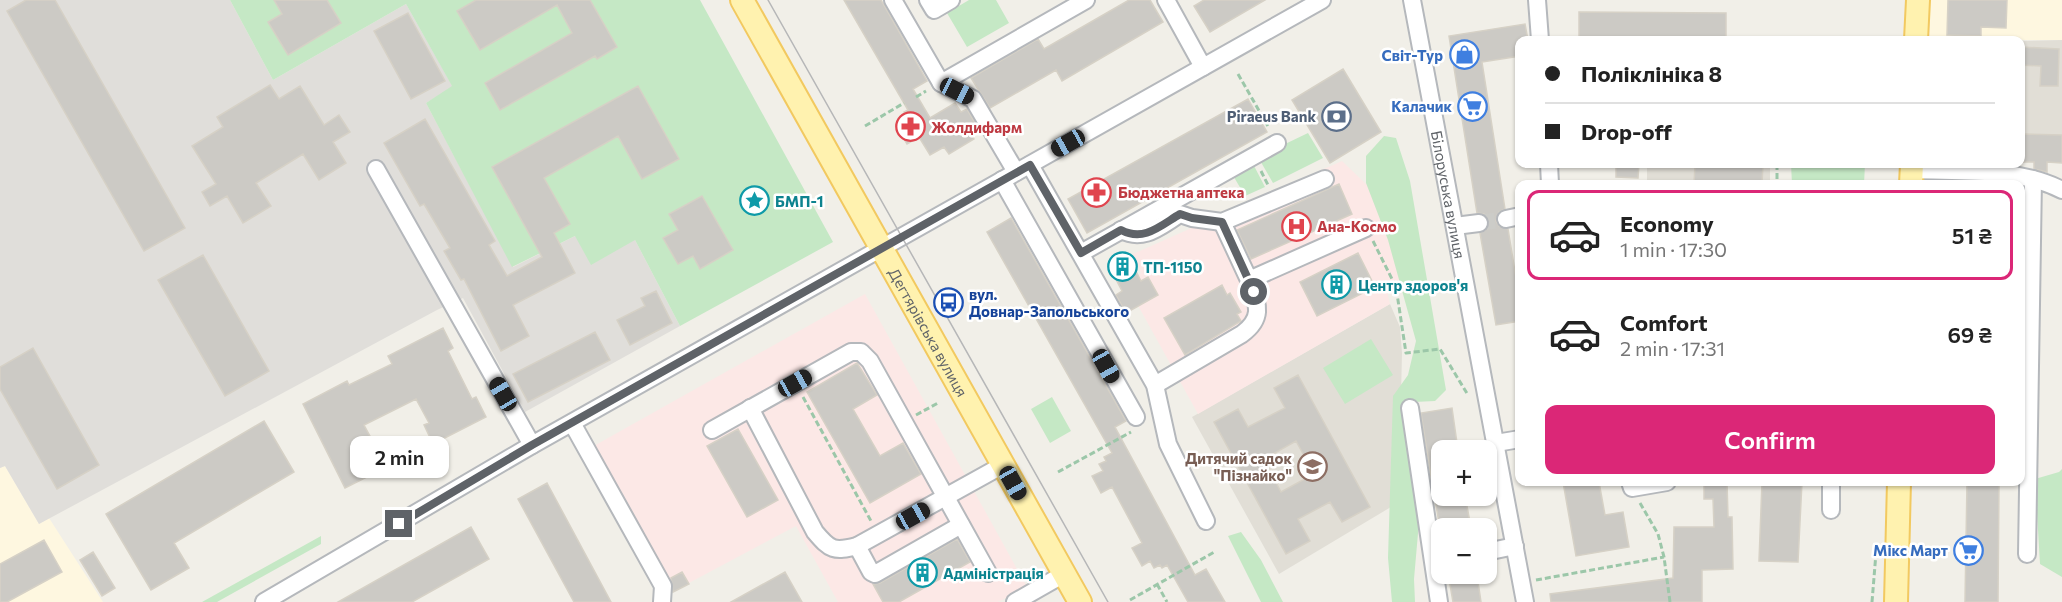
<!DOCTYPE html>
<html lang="en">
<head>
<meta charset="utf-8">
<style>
  body { margin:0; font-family:Commissioner,sans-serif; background:#f2f2f2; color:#222; height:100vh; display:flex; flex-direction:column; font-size:22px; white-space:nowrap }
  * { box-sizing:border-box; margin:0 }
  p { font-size:20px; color:#767676 }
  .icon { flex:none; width:33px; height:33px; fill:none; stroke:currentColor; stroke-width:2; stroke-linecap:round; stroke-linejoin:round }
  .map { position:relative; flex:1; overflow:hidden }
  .sheet { position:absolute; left:1515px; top:180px; width:510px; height:306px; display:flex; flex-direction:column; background:#fff; border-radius:12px; box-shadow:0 2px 4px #0004 }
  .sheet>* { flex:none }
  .banner { position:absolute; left:1515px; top:36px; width:510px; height:132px; border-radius:12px; box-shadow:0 2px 4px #0004; display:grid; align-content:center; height:132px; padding:0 30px; background:#fff }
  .tools { position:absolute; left:1431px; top:440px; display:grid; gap:12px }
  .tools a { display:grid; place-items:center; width:66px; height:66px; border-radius:12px; background:#fff; box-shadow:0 2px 4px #0004; font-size:30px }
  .end { position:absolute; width:27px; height:27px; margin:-14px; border:8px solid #5f6368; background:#fff; box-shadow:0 0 0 3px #fff }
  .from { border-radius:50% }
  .bubble { position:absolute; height:42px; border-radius:12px; background:#fff; box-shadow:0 2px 4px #0004; font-size:20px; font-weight:600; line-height:42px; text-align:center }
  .car { position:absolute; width:18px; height:36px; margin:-18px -9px; border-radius:8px; box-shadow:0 0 4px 2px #0007; background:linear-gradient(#222 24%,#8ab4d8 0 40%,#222 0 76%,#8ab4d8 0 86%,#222 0) }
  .banner b { display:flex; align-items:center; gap:21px; height:57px; font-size:22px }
  .banner b+b { border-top:2px solid #e0e0e0 }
  .banner i { width:15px; height:15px; background:#222 }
  ul { padding:10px 0 0; list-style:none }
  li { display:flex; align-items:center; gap:18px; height:90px; margin:0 12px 9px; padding:0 18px; border:3px solid transparent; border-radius:12px }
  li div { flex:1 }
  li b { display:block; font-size:22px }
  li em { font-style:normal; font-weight:600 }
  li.current { border-color:#db2777 }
  li>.icon { width:54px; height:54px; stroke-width:1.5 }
  .action { display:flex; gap:12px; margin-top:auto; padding:12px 30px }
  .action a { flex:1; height:69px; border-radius:12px; background:#db2777; color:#fff; font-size:24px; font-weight:600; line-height:69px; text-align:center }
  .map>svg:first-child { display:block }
</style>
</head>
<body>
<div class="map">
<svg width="2062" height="602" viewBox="0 0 2062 602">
  <rect width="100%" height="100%" fill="#f1efe8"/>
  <!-- commercial -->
  <path fill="#fef7e0" d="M1930 0H2062V40H1929Z
    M5 466 39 524 49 518 103 602H0V468Z"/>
  <!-- industrial -->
  <path fill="#e0deda" d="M0 0H230L273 80 406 4 453 87 426 103 513 267 575 236 635 240 680 326 525 412 463 298 437 310 39 524 5 466 0 468Z"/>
  <!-- education -->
  <path fill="#e1ded6" d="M2062 40V163L2021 162 2020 41Z
    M1647 164H1770V184H1647Z
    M1390 304 1400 327 1402 353 1400 439 1411 495 1279 574 1192 417Z"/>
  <!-- medical -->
  <path fill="#fce8e6" d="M1342 161 1393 210 1413 282 1387 291 1390 304 1198 414 1125 282 1141 273 1133 254Z
    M865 294 1027 587 998 602H838L796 526 672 592 592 447Z"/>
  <!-- green -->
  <path fill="#c5e8c5" d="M230 0H700L833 242 680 326 635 240 591 265 575 236 512 267 426 103 452 86 406 4 273 80Z
    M969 0H996L1009 23 967 47 947 13Z
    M1308 133 1323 158 1273 183 1258 157Z
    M1384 136 1396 138 1410 181 1446 390 1435 401 1414 402 1419 522 1414 579 1415 602H1392L1388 558 1393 396 1408 375 1416 341 1388 240 1366 183V156Z
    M1251 160 1265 187 1245 196 1231 172Z
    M1791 164H1865L1864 184H1792Z
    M1371 339 1393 375 1345 404 1323 368Z
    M1052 397 1071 431 1050 443 1031 409Z
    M2062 469V577L2040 564 2035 479 2059 472Z
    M1241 532 1261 560 1283 602H1261L1228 536Z
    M321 536V544L217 602H202Z"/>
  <!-- building -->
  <path fill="#cccac5" stroke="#d6d1c6" stroke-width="1.5" fill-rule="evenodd" d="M26 0H55L185 228 144 251 7 11Z
    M274 0H327L341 23 288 55 268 22 282 14Z
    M476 0H590L617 47 597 59 595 56 500 110 485 83 572 33 557 5 480 50 457 11Z
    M844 0H881L927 81 913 89 930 118 955 103 961 112 967 109 978 128 971 132 974 139 949 154 944 147 930 155 919 137 907 144 896 125 907 118 904 112 908 110Z
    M1129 0H1150L1163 22 1062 81 1056 70 990 108 971 78 1038 39 1044 49Z
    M1204 0H1265L1210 32 1194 6Z
    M1948 0H2007L2006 28 1981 27V36L1947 35Z
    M1579 12 1726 13V40H1579Z
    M408 13 445 81 411 99 374 31Z
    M1525 24 1528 40H1520V56L1482 62 1505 209 1499 212 1496 221 1499 226 1508 229 1520 302V321L1496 325 1480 233 1488 228 1489 221 1484 214 1477 213 1449 36Z
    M2020 47 2059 49 2058 86H2040L2041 66 2020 65Z
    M1343 69 1381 132 1330 163 1292 100Z
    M270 85 279 99 300 86 324 125 339 115 350 132 333 142 346 163 319 180 303 154 256 183 271 206 243 223 227 196 210 206 202 192 216 184 192 146 223 127 217 117Z
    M638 86 679 159 642 179 618 136 544 178 570 224 554 233 575 273 513 305 529 336 501 351 464 279 461 280 444 251 450 248 424 204 420 206 384 143 425 119 495 241 489 245 507 276 542 257 492 167Z
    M1248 99 1267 132 1087 233 1068 199Z
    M2020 134 2062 135V163L2047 162V172L2034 169V162H2020Z
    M1616 164H1639L1638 178 1616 177Z
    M1695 164H1763L1762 184H1694Z
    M1339 184 1352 214 1251 259 1237 230Z
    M702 196 733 250 700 269 693 256 678 264 663 238 678 230 669 214Z
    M1011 218 1126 421 1115 427 1195 575 1206 569 1225 602H1188L1167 565 1162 568 1160 565 1154 568 1150 561 1142 566 1132 548 1142 543 1112 487 1101 493 1092 476 1103 471 1099 464 1106 461 1104 457 1112 453 987 232Z
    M1358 253 1375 287 1317 316 1300 282Z
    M1127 254 1141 281 1148 277 1158 295 1126 313 1116 295 1122 291 1108 264Z
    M203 255 269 371 225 396 158 280Z
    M1222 285 1227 295 1230 293 1241 312 1237 314 1241 321 1185 355 1164 318Z
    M656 291 672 323 630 345 617 320 645 306 641 298Z
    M443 328 453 348 448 351 472 399 476 397 486 417 433 444 424 425 429 423 416 399 364 425 376 447 379 446 389 466 345 488 303 404 347 381 349 385 392 364 388 356Z
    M595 332 610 360 528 402 513 374Z
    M33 348 99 465 57 489 0 389V367Z
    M857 363 877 395 853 409 880 456 903 443 921 474 870 503 807 392Z
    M1298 375 1370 507 1342 522 1330 502 1298 519 1310 541 1286 554 1214 422 1238 409 1248 427 1285 408 1274 388ZM1296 441 1314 474 1281 492 1264 459Z
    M1452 408 1458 450H1442V495H1465L1471 528H1440L1433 489 1421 413Z
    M264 421 294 472 174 543 189 568 151 590 106 514Z
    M738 429 778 500 747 517 707 446Z
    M1563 482H1599L1605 515 1623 512 1629 547 1576 556Z
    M1704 482H1727L1728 517H1732L1733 569 1702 570V602H1551L1550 594 1673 578 1674 527H1714L1713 499H1704Z
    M1762 482H1802L1798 562 1759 561Z
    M1967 482H1999L1998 602H1965Z
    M547 483 611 602H574L518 499Z
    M471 527 489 559 412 602H338Z
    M957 539 970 562 899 602H883L873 584 880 583Z
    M44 540 62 572 7 602H0V564Z
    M93 552 115 588 102 596 80 560Z
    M682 572 689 584 673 592 671 578Z
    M785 572 802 602H731Z
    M1477 575 1481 602H1453L1449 579Z"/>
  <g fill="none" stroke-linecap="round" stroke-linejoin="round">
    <!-- minor-tunnel -->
    <path stroke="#ccccc8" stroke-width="16" stroke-dasharray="16 8" stroke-linecap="butt" d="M1479 223 1506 219"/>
    <defs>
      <g id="minor">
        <path d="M893 0 941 83 973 99 1016 172"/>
        <path d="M928 0 934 10 951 0"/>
        <path d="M1166 0 1203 67"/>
        <path id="s1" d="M1412 0 1525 602"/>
        <path d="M1537 0 1540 40"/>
        <path d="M941 83 1086 0"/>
        <path d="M1549 164 1550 184"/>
        <path d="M1030 165 1155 385 1168 444 1206 521"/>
        <path d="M376 169 532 445"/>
        <path d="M1912 170C1961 172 2017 167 2062 190"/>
        <path d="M1002 180 1136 417"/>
        <path d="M1506 219 1520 216"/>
        <path d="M1222 222 1249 280 1366 228"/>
        <path d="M1455 226 1479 223"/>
        <path d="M1121 230C1144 242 1160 226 1180 214L1192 218 1222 222 1325 179"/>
        <path d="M1081 253 1277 143"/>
        <path d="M1155 385 1242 334C1265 317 1257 303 1249 280"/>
        <path d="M750 408 815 532C830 550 834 552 857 546L1003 465"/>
        <path d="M1410 408 1439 602"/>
        <path d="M572 423 663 586 662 602"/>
        <path d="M712 430 851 352H861L870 361 988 573"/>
        <path d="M1496 443 1520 439"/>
        <path d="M1630 482 1632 488 1667 482"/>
        <path d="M1831 482V510"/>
        <path d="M857 546 871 572 875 574 961 525"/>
        <path d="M1486 552 1515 546"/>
        <path d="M2027 554 2033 179"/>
        <path d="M264 602 532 445 1322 0"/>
        <path d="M1015 602 1064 574"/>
      </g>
      <g id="major">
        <path id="s2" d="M742 0 1080 602"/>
        <path d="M1916 40 1918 0"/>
        <path d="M1911 184 1912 164"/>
        <path d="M1896 602 1899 482"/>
      </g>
    </defs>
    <!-- minor casing -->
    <use href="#minor" stroke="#b5b8bc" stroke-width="20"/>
    <!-- major casing -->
    <use href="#major" stroke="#f2c960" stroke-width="26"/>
    <!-- path -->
    <path stroke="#9cc7a9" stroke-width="3" stroke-dasharray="6 3" stroke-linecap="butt" d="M1238 74 1269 128
      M916 97 926 91
      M865 126 904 103
      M1777 164V184
      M1261 171 1269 187
      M1373 241 1396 287 1406 353 1440 349 1468 395
      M803 397 871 521
      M916 415 938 403
      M1058 472 1131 432
      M1640 503 1658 534 1664 557 1670 602
      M1536 580 1664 557
      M1157 584 1167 602
      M1130 600 1216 551
      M1872 602 1876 553"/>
    <!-- minor -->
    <use href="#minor" stroke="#fff" stroke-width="16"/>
    <!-- major -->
    <use href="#major" stroke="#fff2af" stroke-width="22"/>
    <!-- tram -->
    <path stroke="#b6b7b8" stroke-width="1.5" d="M768 0 1108 602"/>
  </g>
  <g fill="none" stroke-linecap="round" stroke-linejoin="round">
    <!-- route -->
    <path stroke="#5f6368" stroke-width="8" d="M399 524 532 445 1030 165 1081 253 1121 230C1144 242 1160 226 1180 214L1192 218 1222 222 1254 292"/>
  </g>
  <!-- icons -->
  <defs>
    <symbol id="shop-ring" viewBox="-11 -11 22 22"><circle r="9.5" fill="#fff" stroke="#3f7fe0" stroke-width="1.5"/><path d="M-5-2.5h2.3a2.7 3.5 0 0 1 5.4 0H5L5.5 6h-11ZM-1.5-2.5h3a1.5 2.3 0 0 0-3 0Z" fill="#3f7fe0"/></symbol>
    <symbol id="supermarket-ring" viewBox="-11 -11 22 22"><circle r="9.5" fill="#fff" stroke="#3f7fe0" stroke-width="1.5"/><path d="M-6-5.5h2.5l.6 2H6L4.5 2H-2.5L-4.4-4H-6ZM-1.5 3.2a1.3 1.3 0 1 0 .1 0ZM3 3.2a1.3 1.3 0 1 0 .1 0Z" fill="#3f7fe0"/></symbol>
    <symbol id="bank-ring" viewBox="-11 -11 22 22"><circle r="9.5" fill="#fff" stroke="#5c6f8a" stroke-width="1.5"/><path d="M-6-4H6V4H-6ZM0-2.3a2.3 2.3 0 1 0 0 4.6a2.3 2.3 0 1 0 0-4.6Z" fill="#5c6f8a"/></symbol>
    <symbol id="pharmacy-ring" viewBox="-11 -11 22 22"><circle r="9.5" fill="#fff" stroke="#e0444e" stroke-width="1.5"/><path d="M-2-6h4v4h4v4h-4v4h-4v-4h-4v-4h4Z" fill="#e0444e"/></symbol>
    <symbol id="sight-ring" viewBox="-11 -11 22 22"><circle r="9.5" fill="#fff" stroke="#0f9aa8" stroke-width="1.5"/><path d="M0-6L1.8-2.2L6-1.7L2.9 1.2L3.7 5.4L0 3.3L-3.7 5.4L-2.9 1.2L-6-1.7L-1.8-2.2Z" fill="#0f9aa8"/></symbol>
    <symbol id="hospital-ring" viewBox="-11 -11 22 22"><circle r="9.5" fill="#fff" stroke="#e0444e" stroke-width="1.5"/><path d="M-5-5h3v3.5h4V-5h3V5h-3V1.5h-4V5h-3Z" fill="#e0444e"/></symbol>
    <symbol id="building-ring" viewBox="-11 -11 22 22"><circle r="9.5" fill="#fff" stroke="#0f9aa8" stroke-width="1.5"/><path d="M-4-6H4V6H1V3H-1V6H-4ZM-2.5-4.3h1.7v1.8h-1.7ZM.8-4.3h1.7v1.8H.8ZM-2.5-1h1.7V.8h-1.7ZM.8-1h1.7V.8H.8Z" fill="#0f9aa8"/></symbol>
    <symbol id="bus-ring" viewBox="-11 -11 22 22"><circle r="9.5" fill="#fff" stroke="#1a4fb4" stroke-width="1.5"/><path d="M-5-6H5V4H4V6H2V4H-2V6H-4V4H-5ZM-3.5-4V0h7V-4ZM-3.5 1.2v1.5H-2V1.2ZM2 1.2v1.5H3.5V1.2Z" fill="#1a4fb4"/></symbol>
    <symbol id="school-ring" viewBox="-11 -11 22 22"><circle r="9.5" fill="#fff" stroke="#8d6e63" stroke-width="1.5"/><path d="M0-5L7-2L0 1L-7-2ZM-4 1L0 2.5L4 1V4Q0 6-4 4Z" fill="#8d6e63"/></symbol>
  </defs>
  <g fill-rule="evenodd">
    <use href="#shop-ring" x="1448" y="38" width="33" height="33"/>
    <use href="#supermarket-ring" x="1456" y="90" width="33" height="33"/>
    <use href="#bank-ring" x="1320" y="100" width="33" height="33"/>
    <use href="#pharmacy-ring" x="894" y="110" width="33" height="33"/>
    <use href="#pharmacy-ring" x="1080" y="176" width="33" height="33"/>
    <use href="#sight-ring" x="738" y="184" width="33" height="33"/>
    <use href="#hospital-ring" x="1280" y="210" width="33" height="33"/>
    <use href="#building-ring" x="1106" y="250" width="33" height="33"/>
    <use href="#building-ring" x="1320" y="268" width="33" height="33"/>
    <use href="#bus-ring" x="932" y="286" width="33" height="33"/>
    <use href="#school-ring" x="1296" y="450" width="33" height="33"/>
    <use href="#supermarket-ring" x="1952" y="534" width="33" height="33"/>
    <use href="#building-ring" x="906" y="556" width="33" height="33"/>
  </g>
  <g text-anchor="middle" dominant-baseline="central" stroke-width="5" stroke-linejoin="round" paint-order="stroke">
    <!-- shop labels -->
    <g font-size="15" font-weight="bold" fill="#366cbe" stroke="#fff" text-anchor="end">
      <text x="1443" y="55">Світ-Тур</text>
      <text x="1452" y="106">Калачик</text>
      <text x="1948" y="550">Мікс Март</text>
    </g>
    <!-- service labels -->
    <g font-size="15" font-weight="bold" fill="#4e5e75" stroke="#fff" text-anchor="end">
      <text x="1316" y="116">Piraeus Bank</text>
    </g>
    <!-- health labels -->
    <g font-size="15" font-weight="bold" fill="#be3a42" stroke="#fff" text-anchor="start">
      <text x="931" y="127">Жолдифарм</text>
      <text x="1118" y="192">Бюджетна аптека</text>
      <text x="1317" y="226">Ана-Космо</text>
    </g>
    <!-- street labels -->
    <g font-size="15" fill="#5f6368" stroke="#fff">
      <text stroke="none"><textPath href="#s1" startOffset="198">Білоруська вулиця</textPath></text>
      <text stroke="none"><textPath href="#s2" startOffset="381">Дегтярівська вулиця</textPath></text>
    </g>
    <!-- culture labels -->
    <g font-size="15" font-weight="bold" fill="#0d838f" stroke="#fff" text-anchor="start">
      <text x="775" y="201">БМП-1</text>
      <text x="1143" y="267">ТП-1150</text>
      <text x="1358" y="285">Центр здоров'я</text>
      <text x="943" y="573">Адміністрація</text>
    </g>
    <!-- transit labels -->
    <g font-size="15" font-weight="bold" fill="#164399" stroke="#fff" text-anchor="start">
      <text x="969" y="294">вул.<tspan x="969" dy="17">Довнар-Запольського</tspan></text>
    </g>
    <!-- education labels -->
    <g font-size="15" font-weight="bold" fill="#785e54" stroke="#fff" text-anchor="end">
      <text x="1292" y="458">Дитячий садок<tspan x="1292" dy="17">"Пізнайко"</tspan></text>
    </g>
  </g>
</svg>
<div class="tools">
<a>+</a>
<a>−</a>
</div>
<i class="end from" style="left:1254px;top:292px"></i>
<i class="end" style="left:399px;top:524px"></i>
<div class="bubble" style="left:350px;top:436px;width:99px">2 min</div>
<i class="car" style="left:957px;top:91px;rotate:117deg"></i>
<i class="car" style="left:1068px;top:143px;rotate:241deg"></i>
<i class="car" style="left:1106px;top:366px;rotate:151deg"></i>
<i class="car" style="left:795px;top:383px;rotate:61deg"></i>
<i class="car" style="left:503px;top:394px;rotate:330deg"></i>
<i class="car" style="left:1013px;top:483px;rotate:151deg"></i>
<i class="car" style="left:913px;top:516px;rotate:61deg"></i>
<div class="banner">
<b><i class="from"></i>Поліклініка 8</b>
<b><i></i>Drop-off</b>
</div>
<section class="sheet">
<ul>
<li class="current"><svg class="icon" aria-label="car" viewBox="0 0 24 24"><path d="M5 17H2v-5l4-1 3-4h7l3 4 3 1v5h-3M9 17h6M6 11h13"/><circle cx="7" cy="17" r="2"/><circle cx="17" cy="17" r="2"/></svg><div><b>Economy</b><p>1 min · 17:30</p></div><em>51 ₴</em></li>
<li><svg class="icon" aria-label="car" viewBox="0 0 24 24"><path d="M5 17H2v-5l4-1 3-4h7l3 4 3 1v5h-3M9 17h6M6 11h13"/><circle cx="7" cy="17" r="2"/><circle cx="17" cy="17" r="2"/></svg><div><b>Comfort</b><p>2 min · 17:31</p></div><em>69 ₴</em></li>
</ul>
<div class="action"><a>Confirm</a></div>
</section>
</div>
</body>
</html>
